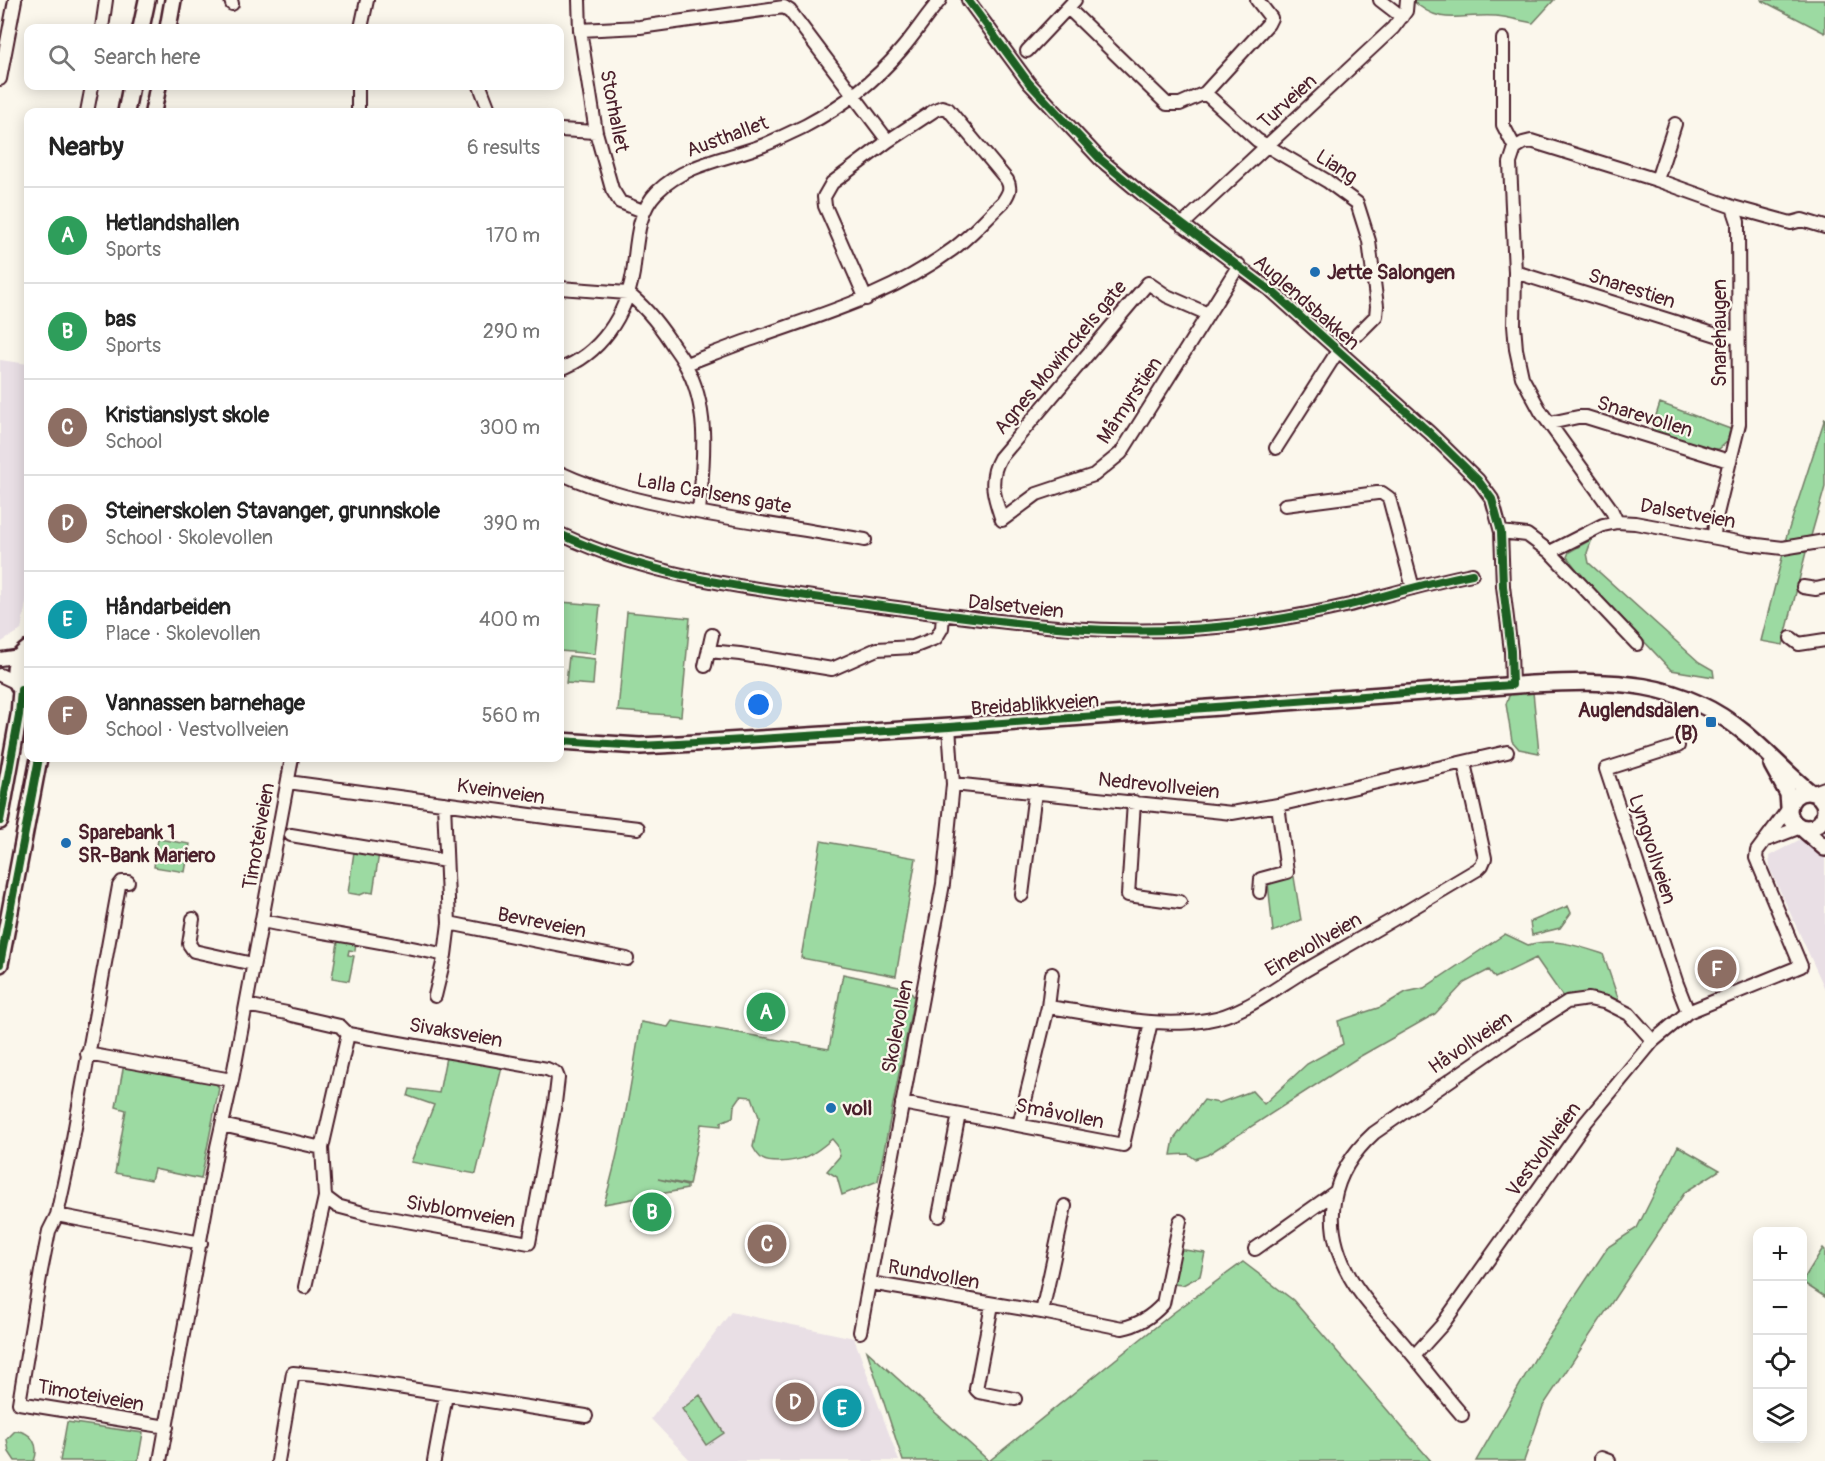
<!DOCTYPE html>
<meta charset="utf-8">
<style>
:root{--surface:#fff;--page:#f2f2f2;--text:#222;--muted:#767676;--line:#e0e0e0;--accent:#0b8043}
body{margin:0;font-family:Pangolin,sans-serif;background:var(--page);color:var(--text)}
.controls{position:absolute;right:18px;bottom:18px;display:grid;overflow:hidden;border-radius:12px;box-shadow:0 3px 15px #0003}
.controls button{width:54px;height:54px;display:grid;place-items:center;padding:0;border:0;border-bottom:2px solid var(--line);background:var(--surface);color:var(--text);font:30px sans-serif}
.you{position:absolute;left:759px;top:705px;width:21px;height:21px;margin:-15px;border:4px solid #fff;border-radius:50%;background:#1a73e8;box-shadow:0 0 0 9px #1a73e833}
.badge{display:grid;place-items:center;width:39px;height:39px;border-radius:50%;background:var(--accent);color:#fff;font-size:20px;font-weight:700}
.pin{position:absolute;translate:-50% -50%;border:3px solid #fff;box-shadow:0 2px 6px #0006}
.list{margin:0;padding:0;list-style:none}
h2{display:flex;justify-content:space-between;align-items:center;height:78px;margin:0;padding:0 24px;font-size:26px}
h2 small{font-size:20px;font-weight:400;color:var(--muted)}
.list li{display:grid;grid-template-columns:39px 1fr auto;gap:18px;align-items:center;box-sizing:border-box;height:96px;padding:0 24px;border-top:2px solid var(--line)}
.list b{display:block;font-size:22px;white-space:nowrap}
.list p{margin:0;font-size:20px;white-space:nowrap;color:var(--muted)}
.list em{font-size:20px;font-style:normal;color:var(--muted)}
.icon{flex:none;width:33px;height:33px;fill:none;stroke:currentColor;stroke-width:2;stroke-linecap:round;stroke-linejoin:round}
.map{position:relative;flex:none;width:1825px;height:1461px;overflow:hidden}
.search{position:absolute;background:var(--surface);box-shadow:0 3px 15px #0003;left:24px;top:24px;width:540px;height:66px;display:flex;align-items:center;gap:15px;box-sizing:border-box;padding:0 21px;border-radius:12px;color:var(--muted);font-size:22px}
.panel{position:absolute;background:var(--surface);box-shadow:0 3px 15px #0003;left:24px;top:108px;width:540px;height:654px;border-radius:12px}
.map>svg:first-child{display:block}
.built{fill:#e9dfe5}
.green{fill:#9cdaa2;stroke:#737c66;stroke-width:1.5}
.lines{fill:none;stroke-linecap:round;stroke-linejoin:round}
.minor-casing{stroke:#4a1f2b;stroke-width:16}
.major-casing{stroke:#4a1f2b;stroke-width:20}
.minor{stroke:#fbf7ec;stroke-width:12}
.major{stroke:#fbf7ec;stroke-width:15}
.cycleway-casing{stroke:#fbf7ec;stroke-width:11}
.cycleway{stroke:#1b5e20;stroke-width:8}
.poi-dot{fill:#1f6fb2;stroke:#fbf7ec;stroke-width:2}
.labels{text-anchor:middle;stroke-width:4.5;stroke-linejoin:round;paint-order:stroke}
.street-label{font-size:20px;fill:#4a1f2b;stroke:#fbf7ec}
.poi-label{font-size:20px;font-weight:bold;fill:#4a1f2b;stroke:#fbf7ec;text-anchor:start}
</style>
<div class="map">
<svg width="1825" height="1461" viewBox="0 0 1825 1461">
<rect width="100%" height="100%" fill="#fbf7ec"/>
<filter id="ink" filterUnits="userSpaceOnUse"><feTurbulence type="fractalNoise" baseFrequency=".0167" numOctaves="2"/><feDisplacementMap in="SourceGraphic" scale="12" xChannelSelector="R" yChannelSelector="G"/><feConvolveMatrix kernelMatrix="1 2 1 2 8 2 1 2 1" color-interpolation-filters="sRGB"/></filter>
<g filter="url(#ink)">
<!-- built -->
<path class="built" d="M0,360l28,4v228l-7,38 -21,13z
M1825,826v163l-55,-120 -1,-13z
M731,1312l123,26 45,123h-208l-40,-42z"/>
<!-- green -->
<path class="green" d="M1412,0h142l-21,23c-12,-2 -25,-6 -37,-7 -34,-3 -54,12 -84,-16z
M1761,0h64v33z
M1660,403l73,27 -5,11 -9,8h-10l-58,-18z
M1825,418v69l-14,49 -26,5z
M1592,539l-5,14 2,10 110,99 14,8 1,7 -43,-7 -94,-100 -10,-13 2,-5z
M1806,552l-23,93 -22,-4 22,-87z
M560,602l40,3 -5,49 -35,-3z
M627,612l63,6 -9,98 -63,-5z
M569,656l26,3 -2,26 -27,-2z
M1514,692h19l6,61 -20,-4 -7,-8 -6,-37 3,-8z
M158,839l32,5 -5,28 -31,-5z
M821,841l95,17 -20,118 -95,-18z
M364,850l15,3 -6,40 -6,-1 -7,3 -12,-2 6,-41z
M1294,877l7,43 -28,12 -5,-50z
M1568,906l3,7 -11,15 -28,7 -2,-13z
M1505,934l23,11c25,-8 51,1 75,9l16,47c-19,-8 -36,-8 -56,-4l-27,-39 -41,20 -6,-8 -25,13 -29,31 -76,43 -152,98 -12,4 -7,-5 -17,1 3,-16 30,-39 15,3 33,-12 12,13 43,-40 36,-20 -5,-23 43,-14 25,-15 18,-4z
M348,941l8,1 -1,9 -6,-1 -1,5 6,1 -5,25 -17,-3 6,-36z
M843,974l65,14 6,9 -36,184 -36,14 -5,-18 -10,-6 13,-15 -3,-11 -5,-6c-19,16 -27,22 -54,23 -14,0 -18,-2 -25,-15l6,-30 -7,-20 -11,-1 -7,10 -1,11 -12,5v4l-20,-2 -12,61 -31,-6 29,7v3l-83,15c18,-60 27,-121 37,-182l27,5 4,-6 157,28z
M446,1057l56,10 -26,107 -65,-12 23,-57 -26,-9 2,-7 29,4z
M124,1064l91,18 4,6 -18,91 -47,-10 -3,11 -36,-7 11,-63 -10,-3z
M1678,1146l42,24 -35,22 -142,214 -19,55h-48l65,-113 67,-101 29,-19z
M644,1204h25l-8,27 -29,-11z
M1823,1248l2,2v47l-23,-15z
M1177,1249l28,4 -5,23 -17,9 -12,-1z
M1243,1262l50,38 138,161h-528l-36,-110 122,110 184,-148z
M700,1395l24,38 -18,12 -24,-36z
M67,1422l76,11 -5,28h-78z
M15,1431c17,0 25,15 19,30h-19l-6,-9 -2,-13z"/>
<g class="lines">
<!-- minor casing -->
<g class="minor-casing">
<path id="minor" d="M231,0l1,4
M579,0l1,30 16,102 16,57 8,13 23,9
M968,0l61,83 71,76 43,36 131,98 156,140 48,47 14,19 9,33 2,54 8,65 1,34
M1257,0l14,18 -3,6 -63,69 52,47 70,41 30,22 12,38 8,65 -1,10 -18,18
M1380,0l22,17
M1068,8l99,96h13l25,-11
M102,28l4,-28
M361,28l6,-28
M580,30l60,-3 144,-20 6,4 98,130 -56,42 -8,14 1,9 41,93
M1503,39v86l12,23 -5,15 5,109 -1,53 2,24 6,28 19,35 70,97 6,13
M1027,51l48,-51
M0,79l15,-79
M480,86l10,26
M87,112l5,-26
M358,112v-26
M1675,124l-18,56 76,27 5,15 1,202 -24,98 -1,15
M560,130l36,2
M1515,148l8,-5 8,-2 126,39
M1733,207l58,16 11,-3 23,7
M1182,225l211,-197 13,-17 1,-11
M1515,272l208,65 15,-1
M560,288l67,5c18,13 31,30 43,48 5,8 11,15 15,23 26,45 18,99 14,148
M1208,314l-41,-18 -19,-13 -148,175c-12,21 -6,39 2,62l35,-26 57,-19 27,-22 118,-188
M686,364c24,-9 48,-19 72,-27 71,-25 134,-43 195,-88 18,-13 34,-32 50,-47 5,-8 9,-13 4,-22l-59,-71 -6,-2 -7,3 -47,31
M560,369c40,-14 66,-54 73,-96 4,-27 3,-60 24,-81 29,-29 71,-33 107,-47 14,-6 28,-13 41,-19 36,-19 70,-45 96,-76 14,-16 25,-34 39,-50
M1550,423l28,-6h8l143,44
M1276,448l58,-91 6,-5
M560,473c43,20 86,29 132,38 58,11 116,19 173,29
M1285,505l92,-12h5l7,5 24,90
M1501,532l26,3 23,17 53,-27 14,-3 18,1 114,21 34,4 42,-7
M560,534c101,48 212,57 322,72 111,15 222,32 335,21 45,-4 89,-12 133,-22 41,-11 81,-23 122,-31
M1550,552l87,92
M1803,587l13,2 9,-2
M1791,638l8,6 26,-4
M709,651l31,3 92,15 45,-20 36,-2 23,-9 6,-10 1,-13
M0,659l20,-3
M705,666l7,-31
M0,675l17,8
M1678,746l-72,23 71,215 11,28
M288,782l265,36 85,10
M953,784l279,29 46,-8 229,-53
M1811,793l14,-5
M1134,802l-6,93 52,7
M444,803l5,120 178,36
M291,835l155,26
M1764,841l37,-14
M128,882h-6l-3,4 -49,269 -13,60 -8,16 -8,40 -22,132 148,24
M1260,892l1,-13 26,-7 -9,-67
M1022,895l13,-103
M193,919l-4,25 5,7 59,13
M262,921c61,12 122,20 183,34l4,-32
M435,996l10,-41
M246,1005l41,8
M1048,1007l4,-33
M292,1015l48,11 8,8
M87,1054l145,26
M902,1103l221,42 28,-123
M222,1125l100,23 3,49 12,9 30,8 162,29 26,-140 3,-25 -2,-5 -9,-4 -199,-35 -26,114
M1019,1125l29,-118c52,7 106,22 159,13 35,-5 67,-31 97,-49 58,-33 116,-67 174,-102l4,-4 3,-7 -21,-95
M57,1215l144,28
M939,1216l20,-102
M1255,1249l79,-56
M870,1283l172,29 80,16c17,-3 30,-12 41,-24l17,-83
M305,1287l20,-90
M992,1305l-16,84 3,3 36,7
M1042,1312l23,-106
M860,1332l83,-448 10,-100 -4,-57
M1414,1356l28,-31 144,-203 67,-81 35,-29 113,-46 -45,-108 1,-7 32,-43
M1462,1415c-21,-24 -40,-50 -61,-74 -17,-20 -38,-41 -51,-64 -30,-53 -20,-104 24,-144l134,-93 59,-38 22,-3 18,4 22,11 24,27
M1601,1458l8,3
M160,1461l57,-314 15,-67 60,-322
M278,1461l15,-88 33,3 260,40
M434,1461l12,-66"/>
</g>
<!-- major casing -->
<g class="major-casing">
<path id="major" d="M141,28l6,-28
M168,28l5,-28
M126,112l5,-26
M153,112l5,-26
M28,649c-17,12 -18,34 0,46
M560,741l80,5 39,-2 270,-17 583,-43c81,-4 147,-5 213,49 23,19 42,41 65,59
M1772,765l16,29 1,13
M1789 810a18 18 0 1 1 36 0a18 18 0 1 1-36 0Z
M0,821l19,-106 2,-25
M1802,828l23,20
M0,964l39,-206"/>
</g>
<!-- minor -->
<use href="#minor" class="minor"/>
<!-- major -->
<use href="#major" class="major"/>
<!-- cycleway casing -->
<g class="cycleway-casing">
<path id="cycleway" d="M560,534c101,48 212,57 322,72 111,15 222,32 335,21 45,-4 89,-12 133,-22 41,-11 81,-23 122,-31
M560,741l80,5 39,-2 270,-17 563,-42 -1,-34 -8,-65 -2,-54 -9,-33 -14,-19 -48,-47 -156,-140 -131,-98 -43,-36 -71,-76 -61,-83
M0,821l19,-106 2,-25
M0,964l39,-206"/>
</g>
<!-- cycleway -->
<use href="#cycleway" class="cycleway"/>
</g>
</g>
<!-- markers -->
<g class="poi-dot">
<circle cx="1315" cy="272" r="6"/>
<rect x="1705" y="716" width="12" height="12" rx="3"/>
<circle cx="66" cy="843" r="6"/>
<circle cx="831" cy="1108" r="6"/>
</g>
<g class="labels">
<!-- street labels -->
<g class="street-label">
<text transform="translate(1287 101) rotate(-42)" y="7">Turveien</text>
<text transform="translate(615 111) rotate(79)" y="7">Storhallet</text>
<text transform="translate(727 136) rotate(-20)" y="7">Austhallet</text>
<text transform="translate(1337 166) rotate(33)" y="7">Liang</text>
<text transform="translate(1632 288) rotate(18)" y="7">Snarestien</text>
<text transform="translate(1307 302) rotate(41)" y="7">Auglendsbakken</text>
<text transform="translate(1719 333) rotate(-90)" y="7">Snarehaugen</text>
<text transform="translate(1060 357) rotate(-50)" y="7">Agnes Mowinckels gate</text>
<text transform="translate(1129 400) rotate(-56)" y="7">Måmyrstien</text>
<text transform="translate(1645 416) rotate(17)" y="7">Snarevollen</text>
<text transform="translate(714 493) rotate(10)" y="7">Lalla Carlsens gate</text>
<text transform="translate(1688 513) rotate(10)" y="7">Dalsetveien</text>
<text transform="translate(1016 606) rotate(6)" y="7">Dalsetveien</text>
<text transform="translate(1035 704) rotate(-4)" y="7">Breidablikkveien</text>
<text transform="translate(1159 785) rotate(6)" y="7">Nedrevollveien</text>
<text transform="translate(501 791) rotate(8)" y="7">Kveinveien</text>
<text transform="translate(258 836) rotate(-80)" y="7">Timoteiveien</text>
<text transform="translate(1653 849) rotate(72)" y="7">Lyngvollveien</text>
<text transform="translate(542 922) rotate(11)" y="7">Bevreveien</text>
<text transform="translate(1313 944) rotate(-30)" y="7">Einevollveien</text>
<text transform="translate(897 1026) rotate(-79)" y="7">Skolevollen</text>
<text transform="translate(456 1032) rotate(10)" y="7">Sivaksveien</text>
<text transform="translate(1470 1042) rotate(-34)" y="7">Håvollveien</text>
<text transform="translate(1060 1113) rotate(11)" y="7">Småvollen</text>
<text transform="translate(1543 1149) rotate(-54)" y="7">Vestvollveien</text>
<text transform="translate(461 1211) rotate(10)" y="7">Sivblomveien</text>
<text transform="translate(934 1274) rotate(10)" y="7">Rundvollen</text>
<text transform="translate(91 1395) rotate(10)" y="7">Timoteiveien</text>
</g>
<!-- poi labels -->
<g class="poi-label">
<text x="1327" y="279">Jette Salongen</text>
<text x="1699" y="717" text-anchor="end">Auglendsdalen<tspan x="1699" dy="23">(B)</tspan></text>
<text x="78" y="839">Sparebank 1<tspan x="78" dy="23">SR-Bank Mariero</tspan></text>
<text x="843" y="1115">voll</text>
</g>
</g>
</svg>
<div class="controls">
<button>+</button>
<button>−</button>
<button><svg class="icon" aria-label="locate" viewBox="0 0 24 24"><circle cx="12" cy="12" r="6"/><path d="M12 2v4M12 18v4M2 12h4M18 12h4"/></svg></button>
<button><svg class="icon" aria-label="layers" viewBox="0 0 24 24"><path d="M12 4l9 5-9 5-9-5zM3 14l9 5 9-5"/></svg></button>
</div>
<div class="you"></div>
<div class="pin badge" style="left:766px;top:1012px;background:#2e9e5b">A</div>
<div class="pin badge" style="left:652px;top:1212px;background:#2e9e5b">B</div>
<div class="pin badge" style="left:767px;top:1244px;background:#8d6e63">C</div>
<div class="pin badge" style="left:795px;top:1402px;background:#8d6e63">D</div>
<div class="pin badge" style="left:842px;top:1408px;background:#0f9aa8">E</div>
<div class="pin badge" style="left:1717px;top:969px;background:#8d6e63">F</div>
<div class="search"><svg class="icon" aria-label="search" viewBox="0 0 24 24"><circle cx="10" cy="10" r="6"/><path d="M15 15l6 6"/></svg>Search here</div>
<section class="panel">
<h2>Nearby<small>6 results</small></h2>
<ul class="list">
<li><span class="badge" style="background:#2e9e5b">A</span><div><b>Hetlandshallen</b><p>Sports</p></div><em>170 m</em></li>
<li><span class="badge" style="background:#2e9e5b">B</span><div><b>bas</b><p>Sports</p></div><em>290 m</em></li>
<li><span class="badge" style="background:#8d6e63">C</span><div><b>Kristianslyst skole</b><p>School</p></div><em>300 m</em></li>
<li><span class="badge" style="background:#8d6e63">D</span><div><b>Steinerskolen Stavanger, grunnskole</b><p>School · Skolevollen</p></div><em>390 m</em></li>
<li><span class="badge" style="background:#0f9aa8">E</span><div><b>Håndarbeiden</b><p>Place · Skolevollen</p></div><em>400 m</em></li>
<li><span class="badge" style="background:#8d6e63">F</span><div><b>Vannassen barnehage</b><p>School · Vestvollveien</p></div><em>560 m</em></li>
</ul>
</section>
</div>
